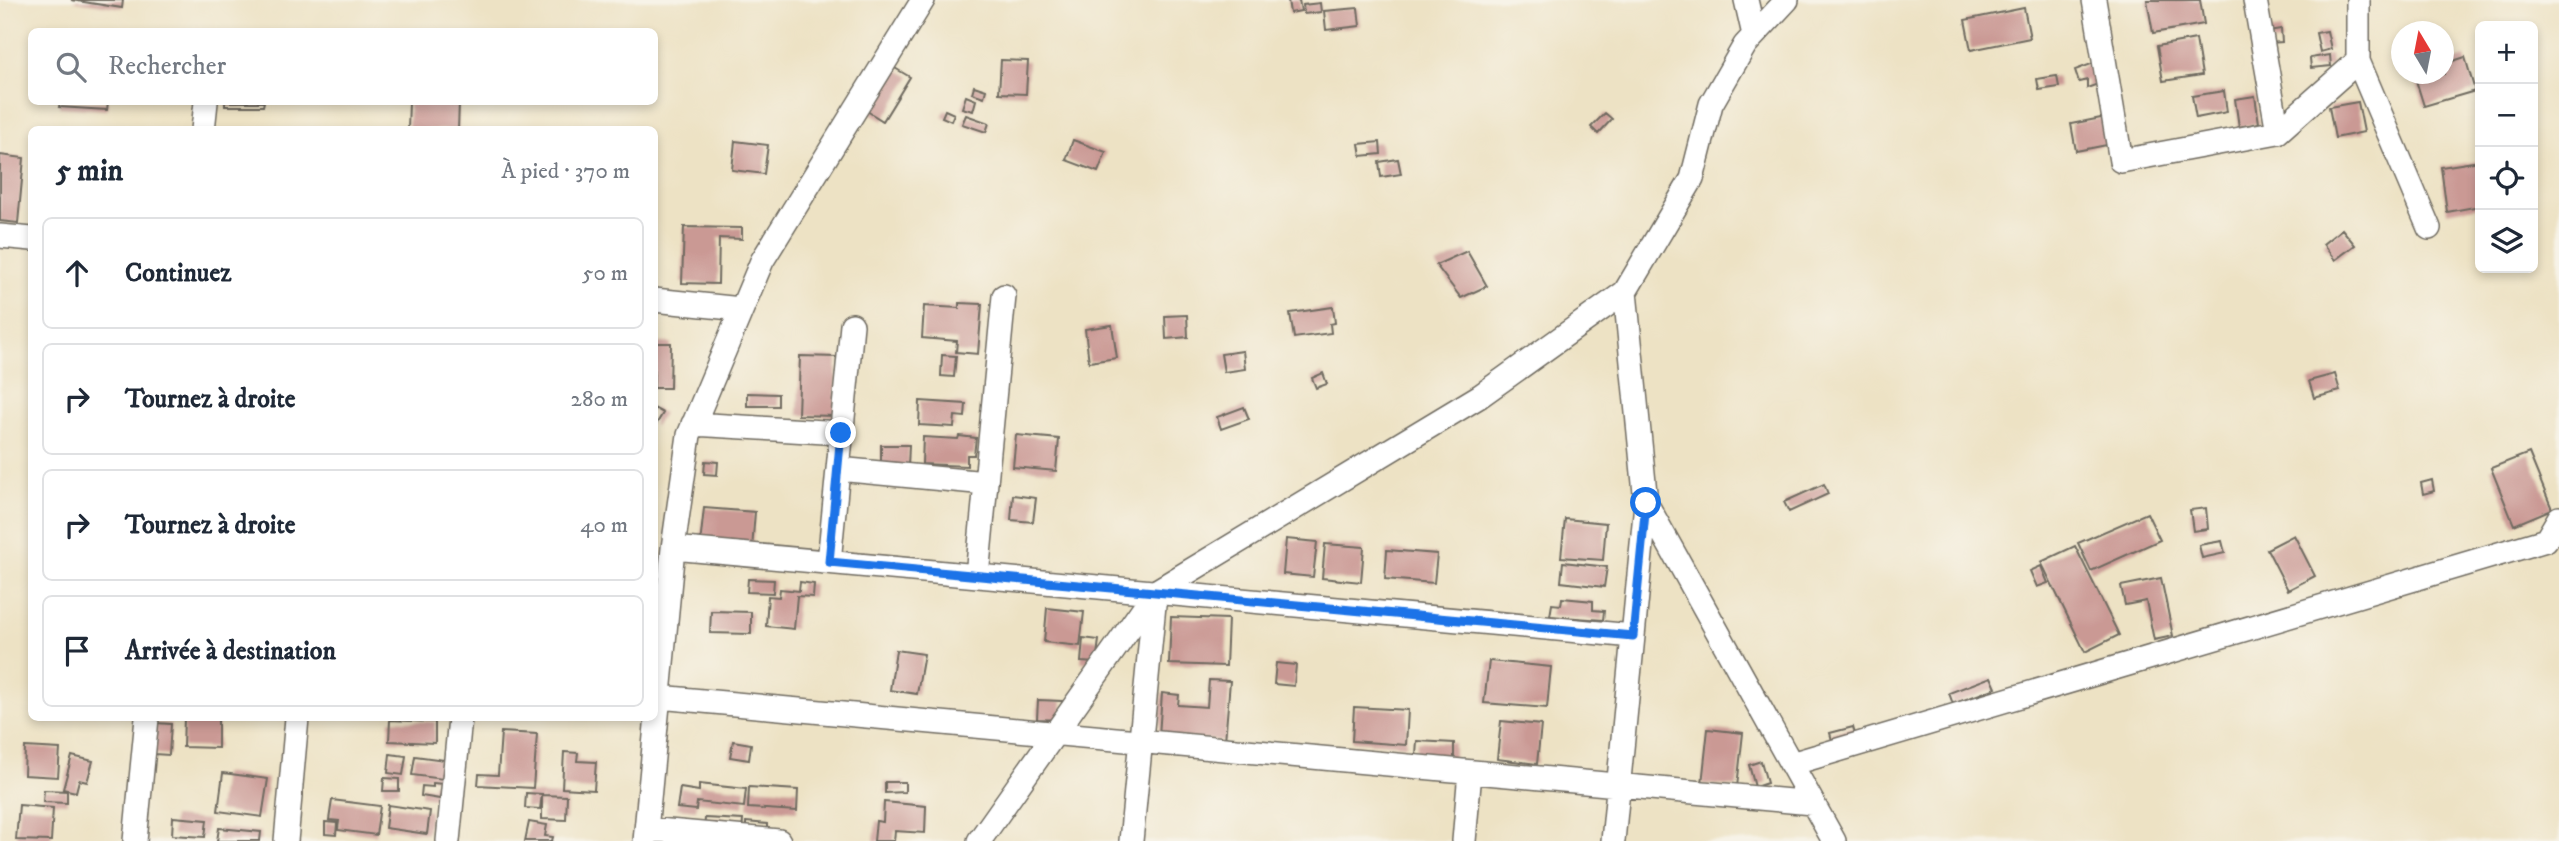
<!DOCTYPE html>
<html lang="fr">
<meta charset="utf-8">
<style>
:root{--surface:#fff;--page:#f2f2f3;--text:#1f2937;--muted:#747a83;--line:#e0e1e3}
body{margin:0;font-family:"IM FELL DW Pica",serif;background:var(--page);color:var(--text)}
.controls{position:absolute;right:21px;top:21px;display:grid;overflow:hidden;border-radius:10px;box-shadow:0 4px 10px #0003}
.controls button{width:63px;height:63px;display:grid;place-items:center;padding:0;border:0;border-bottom:2px solid var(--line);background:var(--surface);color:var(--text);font:35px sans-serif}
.compass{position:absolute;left:2391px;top:21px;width:63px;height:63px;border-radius:50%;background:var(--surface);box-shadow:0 4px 10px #0003;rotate:350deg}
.stop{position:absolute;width:21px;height:21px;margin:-16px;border:5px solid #1a73e8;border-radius:50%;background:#fff}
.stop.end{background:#1a73e8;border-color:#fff;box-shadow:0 2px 7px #0008}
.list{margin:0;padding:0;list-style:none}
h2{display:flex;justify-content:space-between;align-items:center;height:91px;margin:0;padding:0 28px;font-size:30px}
h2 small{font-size:23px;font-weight:400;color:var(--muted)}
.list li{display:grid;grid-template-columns:46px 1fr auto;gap:21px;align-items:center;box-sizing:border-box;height:112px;margin:0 14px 14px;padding:0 14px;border:2px solid var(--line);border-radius:10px}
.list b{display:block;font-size:26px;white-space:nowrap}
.list em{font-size:23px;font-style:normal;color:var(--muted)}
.icon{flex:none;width:38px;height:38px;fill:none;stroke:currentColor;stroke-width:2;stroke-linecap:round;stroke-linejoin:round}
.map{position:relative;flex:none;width:2559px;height:841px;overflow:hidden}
.search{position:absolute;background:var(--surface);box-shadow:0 4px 10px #0003;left:28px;top:28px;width:630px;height:77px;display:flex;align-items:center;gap:18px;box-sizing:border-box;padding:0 24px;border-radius:10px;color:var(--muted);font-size:26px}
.panel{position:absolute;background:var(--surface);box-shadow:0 4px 10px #0003;left:28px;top:126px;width:630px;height:595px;border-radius:10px}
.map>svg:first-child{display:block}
.building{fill:#ca9994}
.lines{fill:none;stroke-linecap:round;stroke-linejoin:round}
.minor-casing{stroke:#6f6b61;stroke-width:26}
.minor{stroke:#fff;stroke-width:23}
.route{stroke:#1a73e8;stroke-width:9}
</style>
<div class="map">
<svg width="2559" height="841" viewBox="0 0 2559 841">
<rect width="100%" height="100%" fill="#f7f3e8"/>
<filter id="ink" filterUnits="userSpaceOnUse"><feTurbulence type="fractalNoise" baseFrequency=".0143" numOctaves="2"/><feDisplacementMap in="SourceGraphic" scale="14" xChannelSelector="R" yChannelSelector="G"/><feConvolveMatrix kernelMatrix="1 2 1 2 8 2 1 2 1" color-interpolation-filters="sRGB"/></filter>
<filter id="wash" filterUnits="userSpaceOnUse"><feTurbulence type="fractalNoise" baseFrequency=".00686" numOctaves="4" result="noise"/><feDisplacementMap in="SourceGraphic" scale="28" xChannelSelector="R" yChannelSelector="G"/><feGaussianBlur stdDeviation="1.57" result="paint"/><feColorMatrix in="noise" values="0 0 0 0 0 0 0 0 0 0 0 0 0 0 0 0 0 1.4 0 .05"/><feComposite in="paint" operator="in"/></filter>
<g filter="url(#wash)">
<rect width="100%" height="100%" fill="#ede2c4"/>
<g id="blocks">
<!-- building -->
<path class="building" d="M71,0h52l-1,8z
M1288,0h11l2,11 -11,2z
M2147,0h53l4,24 -51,9z
M1320,3l1,9 -17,2 -1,-9z
M1358,8l2,18 -34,4 -2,-19z
M2024,8l6,30 -59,12 -6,-30z
M2281,29l1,13 -13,1 -1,-12z
M2327,31l4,18 -11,3 -4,-19z
M2196,39l6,36 -39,6 -6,-35z
M2330,55l1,11 -20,2 -1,-10z
M2465,57l10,34 -51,15 -10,-32h30v-10z
M1001,60l27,1 -2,33 -27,-1z
M2094,63l7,20 -14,5v-8l-8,2 -4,-12z
M893,67l17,10 -27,44 -16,-10z
M2057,76l2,11 -20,3 -2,-11z
M974,86l12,4 -2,7 -12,-4z
M2224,91l3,21 -31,6 -4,-22z
M966,96l10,4 -3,11 -11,-3z
M2255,96l4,27 -20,4 -4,-28z
M60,102h48l-1,8 -48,-3z
M225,102h39l-1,4h-38z
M409,102h50l-1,28h-50z
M2358,102l6,30 -29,6 -6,-31z
M945,110l9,4 -3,7 -9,-4z
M1605,113l7,6 -14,15 -7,-7z
M966,115l23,8 -3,9 -24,-8z
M2106,117l6,27 -36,7 -5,-27z
M1073,140l33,12 -8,20 -32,-12z
M735,141l33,4 -4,29 -32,-4z
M1380,142l1,12 -20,2 -2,-12z
M0,155l24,3 -6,65 -18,-2z
M1398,159l3,15 -20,3 -2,-15z
M2480,161v45l-33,6 -6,-45z
M684,227l58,1v11l-23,-1 -1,46 -36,-1z
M2342,229l13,16 -20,15 -12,-16z
M1467,251l20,35 -26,12 -25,-33z
M959,303l23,1 -4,50 -22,-2 1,-11 -35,-3 2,-32 35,2z
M1333,307l2,16 -5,1 1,9 -37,5 -4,-25z
M1187,315l1,22 -22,2 -1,-23z
M1112,325l5,33 -28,4 -4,-33z
M654,343h17l-1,45h-16z
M1243,351l2,18 -21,3 -3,-18z
M942,355l14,1 -2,21 -13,-1z
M800,356l37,1 -2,59 -37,-1z
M1323,373l4,11 -11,4 -4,-10z
M2335,374l5,17 -26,7 -5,-17z
M747,393l31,1v12h-31z
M920,401l46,3 -1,13 -10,-1 -1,11 -35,-2z
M1244,407l5,12 -28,10 -4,-12z
M654,408l9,5 -9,15z
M1016,435l43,4 -3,32 -43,-4z
M959,436l17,2 -2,17h-7v11l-45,-2 1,-27 35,2z
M881,445h28l-1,22h-27z
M2529,453l23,56 -38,16 -23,-57z
M705,461l13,1 -1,13 -13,-1z
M2432,480l2,11 -11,3 -2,-11z
M1824,484l4,10 -39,18 -5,-10z
M1013,495l23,3 -3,24 -22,-2z
M704,508l51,4 -3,37 -52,-4z
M2206,508l2,21 -15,2 -3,-21z
M2147,513l13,27 -69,31 -13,-28z
M1565,519l41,4 -3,37 -42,-3z
M2294,535l21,41 -27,14 -21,-41z
M1286,539l31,3 -4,35 -30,-3z
M2222,541l3,12 -23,5 -3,-13z
M1325,544l39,3 -3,35 -39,-4z
M2075,546l44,89 -34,17 -44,-90z
M1387,550l50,4 -3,29 -49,-4z
M1563,562l44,5 -3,20 -43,-5z
M2041,566l7,17 -11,4 -7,-16z
M2161,578l12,58 -19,4 -8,-39 -21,4 -4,-19z
M748,579l26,1 -1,13 -26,-1z
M800,582l14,2 -1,13 -16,-1 -3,33 -28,-3 2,-30 11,1 1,-8 19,2z
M1562,598l31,3v9l11,1 -1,9 -53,-4 2,-12 9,1z
M1047,608l37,4 -4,34 -36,-4z
M711,611l40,1v22l-41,-1z
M1171,617l57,2 -2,47 -57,-2z
M1083,638l16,2 -3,23 -15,-1z
M896,650l28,4 -7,40 -27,-4z
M1489,661l62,6 -4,41 -63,-5z
M1276,663l20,2 -2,21 -20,-2z
M1991,677l5,11 -43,16 -4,-11z
M1209,680l21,1 -5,60 -66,-5 3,-43 17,2 -1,10 29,2z
M1038,700l24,1 -1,19 -24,-1z
M1354,707l54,3 -2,35 -54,-4z
M184,718h34v30l-35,-1z
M390,720l45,2v21l-46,-2z
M1501,721l40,4 -4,39 -40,-5z
M156,723l15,1 -2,31 -15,-1z
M1853,727l3,11 -23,6 -3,-11z
M1708,729l35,4 -6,54 -35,-3z
M501,732l36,2 -4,54 -55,-3 1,-11 19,1z
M733,741l18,3 -2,16 -19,-3z
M1417,741l37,2v16l-38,-3z
M25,747l35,2 -2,28 -34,-2z
M564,752l14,1 -1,8 19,1 -2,28 -32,-2z
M390,754l16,2 -3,19 -15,-2z
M72,756l21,5 -6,21 -8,-2 -3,12 -13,-3z
M415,756l30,4 -2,19 -31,-4z
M1761,761l6,22 -12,4 -6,-22z
M223,773l45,6 -6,38 -44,-6z
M384,778l15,1v12h-16z
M885,782h20v10l-20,1z
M433,783l10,1 -3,15 -19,-3 1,-10 11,1z
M699,784l47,5 -2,18 -47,-5 -1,8 -19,-2 3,-20 19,3z
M749,787l49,3 -1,21 -49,-3z
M44,790l23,1v12l-24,-1z
M526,793l16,1 -2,15 -15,-1z
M542,795l25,1 -1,24 -24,-1z
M332,800l48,6 -4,29 -38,-5 1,-9 -10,-1z
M884,802l42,4 -1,27 -30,-2 -1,10h-20l2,-20 7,1z
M19,805l34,3 -2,33 -35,-1z
M388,805l42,6 -3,23 -42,-6z
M173,817l34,3 -2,17 -33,-2z
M705,818l38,2 -1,13 -38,-3z
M325,822l12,1 -1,12 -11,-1z
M529,822l18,3 -2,11 8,1 -1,4h-27z
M746,822l21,2v12l-21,-2z
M219,828l42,4 -1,9h-43z"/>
</g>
</g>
<g filter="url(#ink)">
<use href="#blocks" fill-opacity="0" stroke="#6f6b61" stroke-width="2"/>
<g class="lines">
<!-- minor casing -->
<g class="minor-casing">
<path id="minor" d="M1746,0l8,35
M2094,0l27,161 157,-29 80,-71
M2255,0l23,132
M2358,0v61l71,167
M203,130l3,-28
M0,236l32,3
M654,300l87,9
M693,424l148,9
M838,469l148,14
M1646,503l188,338
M673,548l960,88
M829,562l23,-237
M977,576l27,-280
M659,697l1153,106
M1791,764l755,-224 13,-22
M646,829l133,12
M135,841l12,-123
M286,841l11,-123
M448,841l12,-123
M645,841l28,-293 16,-113 73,-174 161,-261
M979,841l176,-249 325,-196 145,-104 67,-113 19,-75 34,-59 42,-45
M1131,841l24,-246
M1464,841l6,-69
M1613,841l33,-338 -21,-211"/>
</g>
<!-- minor -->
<use href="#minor" class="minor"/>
</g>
</g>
<g class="lines" filter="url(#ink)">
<!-- route -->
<path class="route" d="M841,433l-12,129 804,74 13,-133"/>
</g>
</svg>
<div class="controls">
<button>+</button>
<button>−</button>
<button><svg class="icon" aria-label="locate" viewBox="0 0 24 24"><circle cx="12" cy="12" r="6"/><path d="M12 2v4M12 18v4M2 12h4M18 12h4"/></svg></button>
<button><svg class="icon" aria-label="layers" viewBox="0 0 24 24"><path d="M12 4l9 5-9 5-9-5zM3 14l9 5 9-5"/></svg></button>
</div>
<svg class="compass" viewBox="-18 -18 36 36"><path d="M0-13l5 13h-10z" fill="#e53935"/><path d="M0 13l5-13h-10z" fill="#747a83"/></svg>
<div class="stop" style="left:1646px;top:503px"></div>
<div class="stop end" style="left:841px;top:433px"></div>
<div class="search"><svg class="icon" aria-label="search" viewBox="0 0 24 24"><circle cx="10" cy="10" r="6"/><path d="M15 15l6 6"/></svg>Rechercher</div>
<section class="panel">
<h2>5 min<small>À pied · 370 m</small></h2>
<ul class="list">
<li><svg class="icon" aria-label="ahead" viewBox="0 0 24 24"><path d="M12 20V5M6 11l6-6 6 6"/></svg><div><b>Continuez</b></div><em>50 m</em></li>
<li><svg class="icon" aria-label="right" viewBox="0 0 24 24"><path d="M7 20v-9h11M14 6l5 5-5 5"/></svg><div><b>Tournez à droite</b></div><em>280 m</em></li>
<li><svg class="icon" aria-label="right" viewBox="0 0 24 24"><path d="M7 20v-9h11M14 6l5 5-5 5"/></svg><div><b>Tournez à droite</b></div><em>40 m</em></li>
<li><svg class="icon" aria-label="arrive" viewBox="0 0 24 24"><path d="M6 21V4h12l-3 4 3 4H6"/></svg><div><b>Arrivée à destination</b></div></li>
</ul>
</section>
</div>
